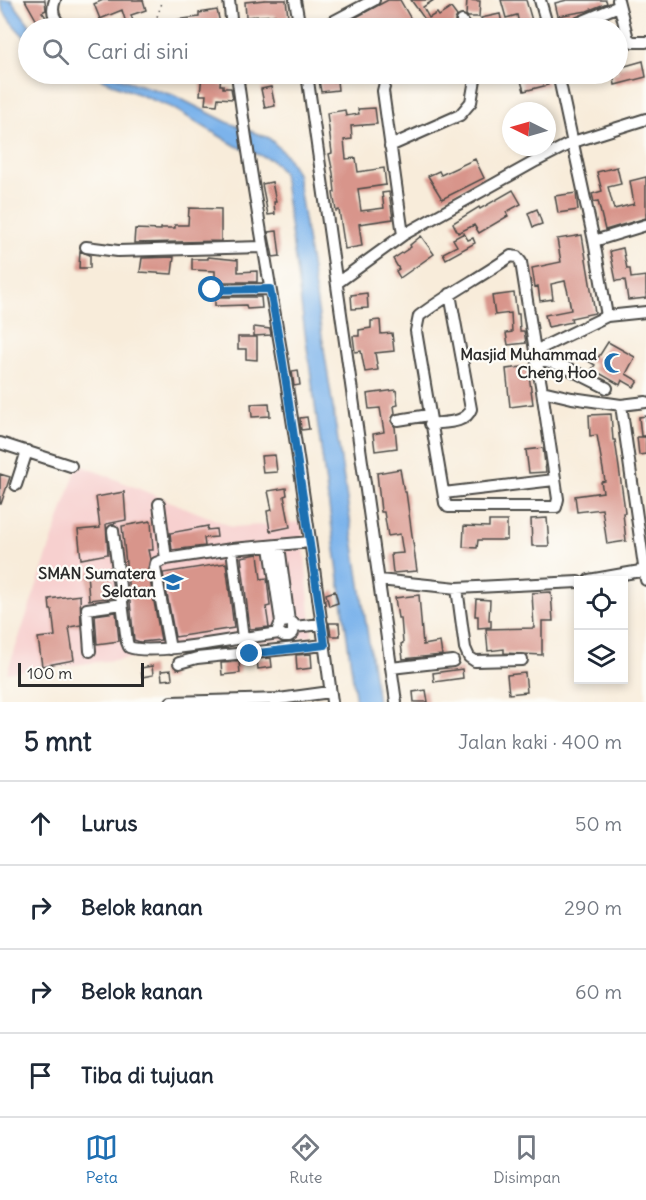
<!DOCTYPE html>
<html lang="id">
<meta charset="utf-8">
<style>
:root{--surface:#fff;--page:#f6f6f7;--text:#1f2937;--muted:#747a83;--line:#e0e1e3;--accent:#1f6fb2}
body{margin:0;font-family:Delius,sans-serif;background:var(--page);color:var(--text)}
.controls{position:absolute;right:18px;bottom:18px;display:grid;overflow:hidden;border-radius:0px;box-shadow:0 3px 9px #0003}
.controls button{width:54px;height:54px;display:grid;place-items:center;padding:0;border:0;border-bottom:2px solid var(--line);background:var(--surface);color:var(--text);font:30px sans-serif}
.compass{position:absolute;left:502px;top:102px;width:54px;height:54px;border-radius:50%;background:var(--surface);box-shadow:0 3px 9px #0003;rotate:275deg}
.scale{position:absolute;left:18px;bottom:15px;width:126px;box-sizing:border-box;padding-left:6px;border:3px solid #2b2b2b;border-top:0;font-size:16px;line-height:21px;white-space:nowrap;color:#2b2b2b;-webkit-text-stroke:4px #fdfcf7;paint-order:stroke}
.stop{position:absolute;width:18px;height:18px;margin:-14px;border:4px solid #1f6fb2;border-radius:50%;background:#fff}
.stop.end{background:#1f6fb2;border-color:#fff;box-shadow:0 2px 6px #0008}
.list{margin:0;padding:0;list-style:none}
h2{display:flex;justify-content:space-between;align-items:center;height:78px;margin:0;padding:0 24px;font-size:26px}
h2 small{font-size:20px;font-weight:400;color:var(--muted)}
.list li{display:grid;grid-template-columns:39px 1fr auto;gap:18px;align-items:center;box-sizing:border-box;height:84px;padding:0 24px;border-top:2px solid var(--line)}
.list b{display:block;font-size:22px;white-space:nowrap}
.list em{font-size:20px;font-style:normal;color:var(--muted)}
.icon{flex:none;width:33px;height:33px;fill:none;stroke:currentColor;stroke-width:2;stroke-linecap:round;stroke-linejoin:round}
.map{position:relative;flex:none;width:646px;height:702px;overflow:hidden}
.search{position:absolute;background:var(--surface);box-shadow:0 3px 9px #0003;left:18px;right:18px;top:18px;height:66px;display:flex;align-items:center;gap:15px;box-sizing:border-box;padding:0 21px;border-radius:33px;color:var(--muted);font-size:22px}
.sheet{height:414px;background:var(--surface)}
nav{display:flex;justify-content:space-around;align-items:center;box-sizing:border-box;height:84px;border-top:2px solid var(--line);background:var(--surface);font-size:16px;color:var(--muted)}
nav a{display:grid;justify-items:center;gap:3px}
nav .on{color:var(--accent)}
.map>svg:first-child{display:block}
.built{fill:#f7d0cf}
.water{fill:#7cb3eb;stroke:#546f8b;stroke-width:1.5}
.building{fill:#d8958b}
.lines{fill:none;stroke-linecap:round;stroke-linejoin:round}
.minor-casing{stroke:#4a4845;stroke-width:14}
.path{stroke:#4a4845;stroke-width:1.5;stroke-dasharray:1.5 4.5;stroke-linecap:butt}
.minor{stroke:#fff;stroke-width:10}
.route{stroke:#1f6fb2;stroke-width:8}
.labels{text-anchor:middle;stroke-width:4.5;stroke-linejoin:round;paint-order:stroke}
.poi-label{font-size:16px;font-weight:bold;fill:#2b2b2b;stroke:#fdfcf7;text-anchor:end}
</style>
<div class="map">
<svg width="646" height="702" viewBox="0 0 646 702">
<rect width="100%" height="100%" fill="#fdfcf7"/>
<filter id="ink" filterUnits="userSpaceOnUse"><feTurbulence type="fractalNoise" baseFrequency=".0167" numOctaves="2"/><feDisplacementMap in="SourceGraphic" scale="12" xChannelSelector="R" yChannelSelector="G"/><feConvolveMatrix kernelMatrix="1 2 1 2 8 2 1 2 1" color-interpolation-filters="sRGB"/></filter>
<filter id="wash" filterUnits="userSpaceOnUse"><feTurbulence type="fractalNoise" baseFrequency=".008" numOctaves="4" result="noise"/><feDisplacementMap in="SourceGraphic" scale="24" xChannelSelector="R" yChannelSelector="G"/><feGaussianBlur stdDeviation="1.35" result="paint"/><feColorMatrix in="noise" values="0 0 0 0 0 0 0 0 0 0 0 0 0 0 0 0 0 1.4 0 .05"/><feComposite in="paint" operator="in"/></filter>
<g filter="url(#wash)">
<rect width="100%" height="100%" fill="#f8ecda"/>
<!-- built -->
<path class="built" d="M78,464l155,63 69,-5 10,114 -305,37z"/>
<!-- water -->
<path class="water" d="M0,0h11l21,28h-4v12c-10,-9 -26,-26 -28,-40z
M92,74h17l25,9 39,12 56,28 40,15 17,17 11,18 81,529h-22l-73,-529 -11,-13 -36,-14 -63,-38 -63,-25z"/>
<g id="blocks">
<!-- building -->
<path class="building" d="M25,0h20l1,10 -4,2 12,16h-13l-4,-4 1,-1z
M103,0h40l3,10 -15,5 3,9 -7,2 -5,-16 -22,9 -6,-15z
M265,0h21l3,24 -12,2 -2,-11 -29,2 -1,-15z
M388,0h12l16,28h-80z
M411,0h23l-11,7 6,11 8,-5 2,3 12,-8 6,8 -2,4v4l-6,4h-18z
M467,0l13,1 -1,16h-11l-2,-2z
M501,0h25l7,24 -13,4 -3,-13 -11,3z
M567,0h39l1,3 -20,8 -29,5 -3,-13z
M217,10l3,13 -35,5h-26v-6l40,-5v-4z
M500,14l3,14h-19l-3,-10z
M643,61l3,16 -31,8 -2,-11h5v-6z
M202,74h19l-1,11h3v3h8l2,11 -15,-1 -1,7 -12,-1 1,-9h-6z
M329,74l1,8 7,-1 1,9 -17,2 -3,-17z
M519,74h26l3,11 -24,6z
M271,87l4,19 -10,2 -4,-19z
M375,108l2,16 -26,2 1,13 -8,1 2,19 10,-1 2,14 26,-4 2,17 -28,4 3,22 23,-3 -2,-15 7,-1 4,27 -34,5 3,22 -17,3 -6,-39 -3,1 -3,-18 2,-1 -2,-19 -4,-19 3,-1 -5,-40 18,-3 1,6 13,-2 -1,-5z
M475,159l9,19 -42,21 -14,-23 11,-5 2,4z
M617,167l4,17 -13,3 6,22 20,-5 -4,-23 16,-4v41l-41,12 -7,-29 -4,1 -2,-8 10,-3 -5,-19z
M272,182l4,20h-2l1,12 -7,1 -6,-31z
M513,190l8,14 -15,8 2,4 -29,17 -5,-8 -16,8 -5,-10 26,-16 1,2z
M576,193l2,17 -20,3 -3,-17z
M189,208l32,1v32l-87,2 1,-14 26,1v-2h14v-3h13z
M537,209l5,15 -9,3 -5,-14z
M277,231l3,25 -7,1 -5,-25z
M464,233l4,7 5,-2 2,5 -29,16 -3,-6 14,-7 -4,-7z
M582,235l13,78 -24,5 1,4 -24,5 -3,-12 26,-5 -3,-17 -3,-12 -14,3 2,15 -13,2 -2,-15 -3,1 -3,-19 29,-6 -4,-23z
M421,236l13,18 -34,24 -4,-7 3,-2 -6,-10 18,-12 -1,-2z
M623,248l4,21h3l1,9 15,-2v22l-18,2 -3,-20 -9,1 -6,-30z
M80,251l10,4v13h-11z
M174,257l-2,17 -32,-2 2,-14z
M208,257l30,3v12l19,-1v11h-42v-11l-23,-1v-11h16z
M367,293l1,15 -16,1 -1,-14z
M514,293l3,21h2l1,17h4l2,12 -18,2 -2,-12 6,-1 -1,-19 -16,2 -3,-19z
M215,297h46l1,11 -15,1 -1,-4 -31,1z
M380,320l1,14 11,-1 2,18 -19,2 3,17 -13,2 -4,-21 -6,1 -2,-16h6v-6l12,-2v-7z
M254,327l16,2 1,6 -17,1z
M238,337h19v23l-11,-1v-10h-8z
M608,342l27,15 -9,17 12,7 -4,6 -12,-7 -2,5 -28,-16 3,-4 -12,-7 4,-6 11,6z
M530,366l1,8 -2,1 4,29 -23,3 -4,-38z
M298,370l2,15 -6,1 -2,-15z
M396,390l2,15 -4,1 1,7 -4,8 4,6 2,21 -22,3 -2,-17 11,-2 -4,-24 -11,1 -2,-15z
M269,403l1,13 -18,1 -1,-13z
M611,414l2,26h2l9,63 1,10h-2l3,28 -19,3 -5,-35 -25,3 -2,-16 28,-4 -2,-10 4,-1 -8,-46 -7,1 -1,-21z
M646,416v20h-5l-2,-19z
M307,417l2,12 -8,1 -1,-12z
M637,437h9v17l-7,1z
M543,448l3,24 -17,1 -3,-23z
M275,455l2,17 -14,1 -2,-17z
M400,469l4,23h2l11,79 -24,2 -2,-19 12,-1 -3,-19 -12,2 -4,-24h-3l-4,-39z
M0,474l10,3 -9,27h-1z
M286,488l1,7 -3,1 6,31 -20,4 -3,-20 5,-1 -4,-19z
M124,492l2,28 -20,4 2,30 -27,5 -3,-29 22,-2 -4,-31z
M547,518l2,28h-17l-1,-27z
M151,521l2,29h-5l2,9 -2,10 13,71 -21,2 -6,-2 -12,-114z
M489,521h18v19h-29l-1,8 -14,-1 1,-21 25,1z
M208,526l-1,4 9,-1 1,8 -13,1 1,8 -33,4 -2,-17z
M258,554l3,25 6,-1 1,10 2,18 -4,1 3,20 -19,2 -9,-72z
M226,563l8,65 -59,9 -12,-64z
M110,568l4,29 -25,3 -2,-28 16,-1v-2z
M335,591l3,12 -9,3 -3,-12z
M551,592l2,29h-11v34l-38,-2v-4l-16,2 -2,-22 48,-1 -2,-35z
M80,595l1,30 -12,2 5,33 -32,6 -4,-28 17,-2 -3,-26h-2l-1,-11z
M419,595l4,50 17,-3 2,13 -39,4 -2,-15 2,-1 -2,-25h-3l-3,-20z
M476,599l14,1 -1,20h2v7l-13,1v-12h-3z
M116,612l3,29 -22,3 -2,-29z
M329,623h10l1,13h-9z
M311,654l1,14 -15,2 -1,-15z
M271,658l1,9 -14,2 -1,-10z
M239,662l1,11 -18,2 -1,-12z
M152,666l1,9 -11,2 -1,-9z
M462,669l1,9 -29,4 -1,-9z
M171,670l1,9 -10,1 -1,-9z
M525,673l2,19 -18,2 -2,-19z
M426,690l2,12h-14l-1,-10z"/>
</g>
</g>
<g filter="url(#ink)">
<use href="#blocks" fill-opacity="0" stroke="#4a4845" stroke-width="1.5"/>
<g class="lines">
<!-- minor casing -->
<g class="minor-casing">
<path id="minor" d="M55,0c-5,13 0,23 12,28
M229,0l3,28
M295,0l5,28
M540,0l8,28
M618,0l10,39 5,3h13
M462,21l4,7
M321,28l53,-28
M566,28l53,-22
M237,74c12,94 29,188 45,282 19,115 35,231 50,346
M307,74l89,628
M392,74l-6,5 -3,12 20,144
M558,74l36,167 13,75 -72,35 7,40 30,7 49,7 25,175
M390,146l70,-31 11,-13 5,-28
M594,241l52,-16
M86,247l32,4 144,-4
M337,283l66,-48 133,-74 37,-19 73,-23
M212,290l58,-1
M607,316l39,-4
M535,351l-14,-89 -4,-5 -6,-1c-30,21 -63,38 -92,60l-3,15 29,172 3,4h108l2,-8 -16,-108
M536,358l27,8 44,22
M621,405l25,-3
M398,420l31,-5
M430,424c14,-2 36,0 41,-15l-21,-115
M0,443l71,23
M16,485l11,-34
M444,493l110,-13
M159,504l7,55
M113,531l14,111 2,5c20,8 90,-5 114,-9
M279,546l10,75
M270,547l11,75
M379,580l78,8 121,-6
M589,580l57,-10
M457,588l8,60 4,9 6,4 47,-1
M294,627l28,-3
M279,633l-1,-4 3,-7 8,-1 4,2v10l-4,3h-5l-5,-3 -36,5 -11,-89 78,-7
M170,649l-15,-81 1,-5 10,-4 66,-10
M90,651l-3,-42 35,-5
M179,663l18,-5 128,-13
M391,668l62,-7
M171,702l108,-3 51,-7"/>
</g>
<!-- path -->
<path class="path" d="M153,28l10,-28"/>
<!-- minor -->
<use href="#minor" class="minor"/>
</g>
</g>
<g class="lines" filter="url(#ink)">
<!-- route -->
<path class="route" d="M212,290l58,-1 12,67 43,289 -75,9"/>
</g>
<!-- icons -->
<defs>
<g id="mosque-bare" transform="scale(1.62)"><path d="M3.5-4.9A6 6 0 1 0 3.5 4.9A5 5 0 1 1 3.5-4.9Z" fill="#1f6fb2" stroke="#fdfcf7" stroke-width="2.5" paint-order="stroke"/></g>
<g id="school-bare" transform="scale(1.62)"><path d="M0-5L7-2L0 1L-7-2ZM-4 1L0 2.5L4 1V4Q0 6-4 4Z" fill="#1f6fb2" stroke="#fdfcf7" stroke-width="2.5" paint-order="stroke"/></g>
</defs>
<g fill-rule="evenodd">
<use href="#mosque-bare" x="614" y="363"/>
<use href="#school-bare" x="173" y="582"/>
</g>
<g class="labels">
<!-- poi labels -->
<g class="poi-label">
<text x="597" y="360">Masjid Muhammad<tspan x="597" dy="18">Cheng Hoo</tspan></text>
<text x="156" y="579">SMAN Sumatera<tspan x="156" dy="18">Selatan</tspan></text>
</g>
</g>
</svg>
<div class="controls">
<button><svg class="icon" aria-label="locate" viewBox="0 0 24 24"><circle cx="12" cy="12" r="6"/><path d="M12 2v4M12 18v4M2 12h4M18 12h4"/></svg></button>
<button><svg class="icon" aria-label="layers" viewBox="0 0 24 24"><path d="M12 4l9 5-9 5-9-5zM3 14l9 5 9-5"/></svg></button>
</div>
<svg class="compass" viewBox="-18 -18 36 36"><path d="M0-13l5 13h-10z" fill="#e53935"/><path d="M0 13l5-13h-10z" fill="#747a83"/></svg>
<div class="scale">100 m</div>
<div class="stop" style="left:212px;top:290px"></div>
<div class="stop end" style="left:250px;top:654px"></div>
<div class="search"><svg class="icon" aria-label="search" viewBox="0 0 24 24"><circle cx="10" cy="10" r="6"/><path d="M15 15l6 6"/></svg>Cari di sini</div>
</div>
<section class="sheet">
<h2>5 mnt<small>Jalan kaki · 400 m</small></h2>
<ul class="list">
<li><svg class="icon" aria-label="ahead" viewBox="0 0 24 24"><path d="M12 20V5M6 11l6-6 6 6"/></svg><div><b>Lurus</b></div><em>50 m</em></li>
<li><svg class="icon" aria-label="right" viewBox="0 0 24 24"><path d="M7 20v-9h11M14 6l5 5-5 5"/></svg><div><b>Belok kanan</b></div><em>290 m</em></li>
<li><svg class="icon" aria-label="right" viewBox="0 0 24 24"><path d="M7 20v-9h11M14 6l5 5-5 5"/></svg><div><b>Belok kanan</b></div><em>60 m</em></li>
<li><svg class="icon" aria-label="arrive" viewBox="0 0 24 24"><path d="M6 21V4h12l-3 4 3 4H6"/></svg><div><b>Tiba di tujuan</b></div></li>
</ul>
</section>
<nav>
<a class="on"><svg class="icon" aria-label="map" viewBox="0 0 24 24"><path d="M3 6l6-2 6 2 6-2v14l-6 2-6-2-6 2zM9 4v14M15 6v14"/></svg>Peta</a>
<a><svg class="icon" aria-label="directions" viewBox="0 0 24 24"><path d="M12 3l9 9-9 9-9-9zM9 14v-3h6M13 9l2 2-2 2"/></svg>Rute</a>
<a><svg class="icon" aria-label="saved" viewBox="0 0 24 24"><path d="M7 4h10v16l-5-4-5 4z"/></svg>Disimpan</a>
</nav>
